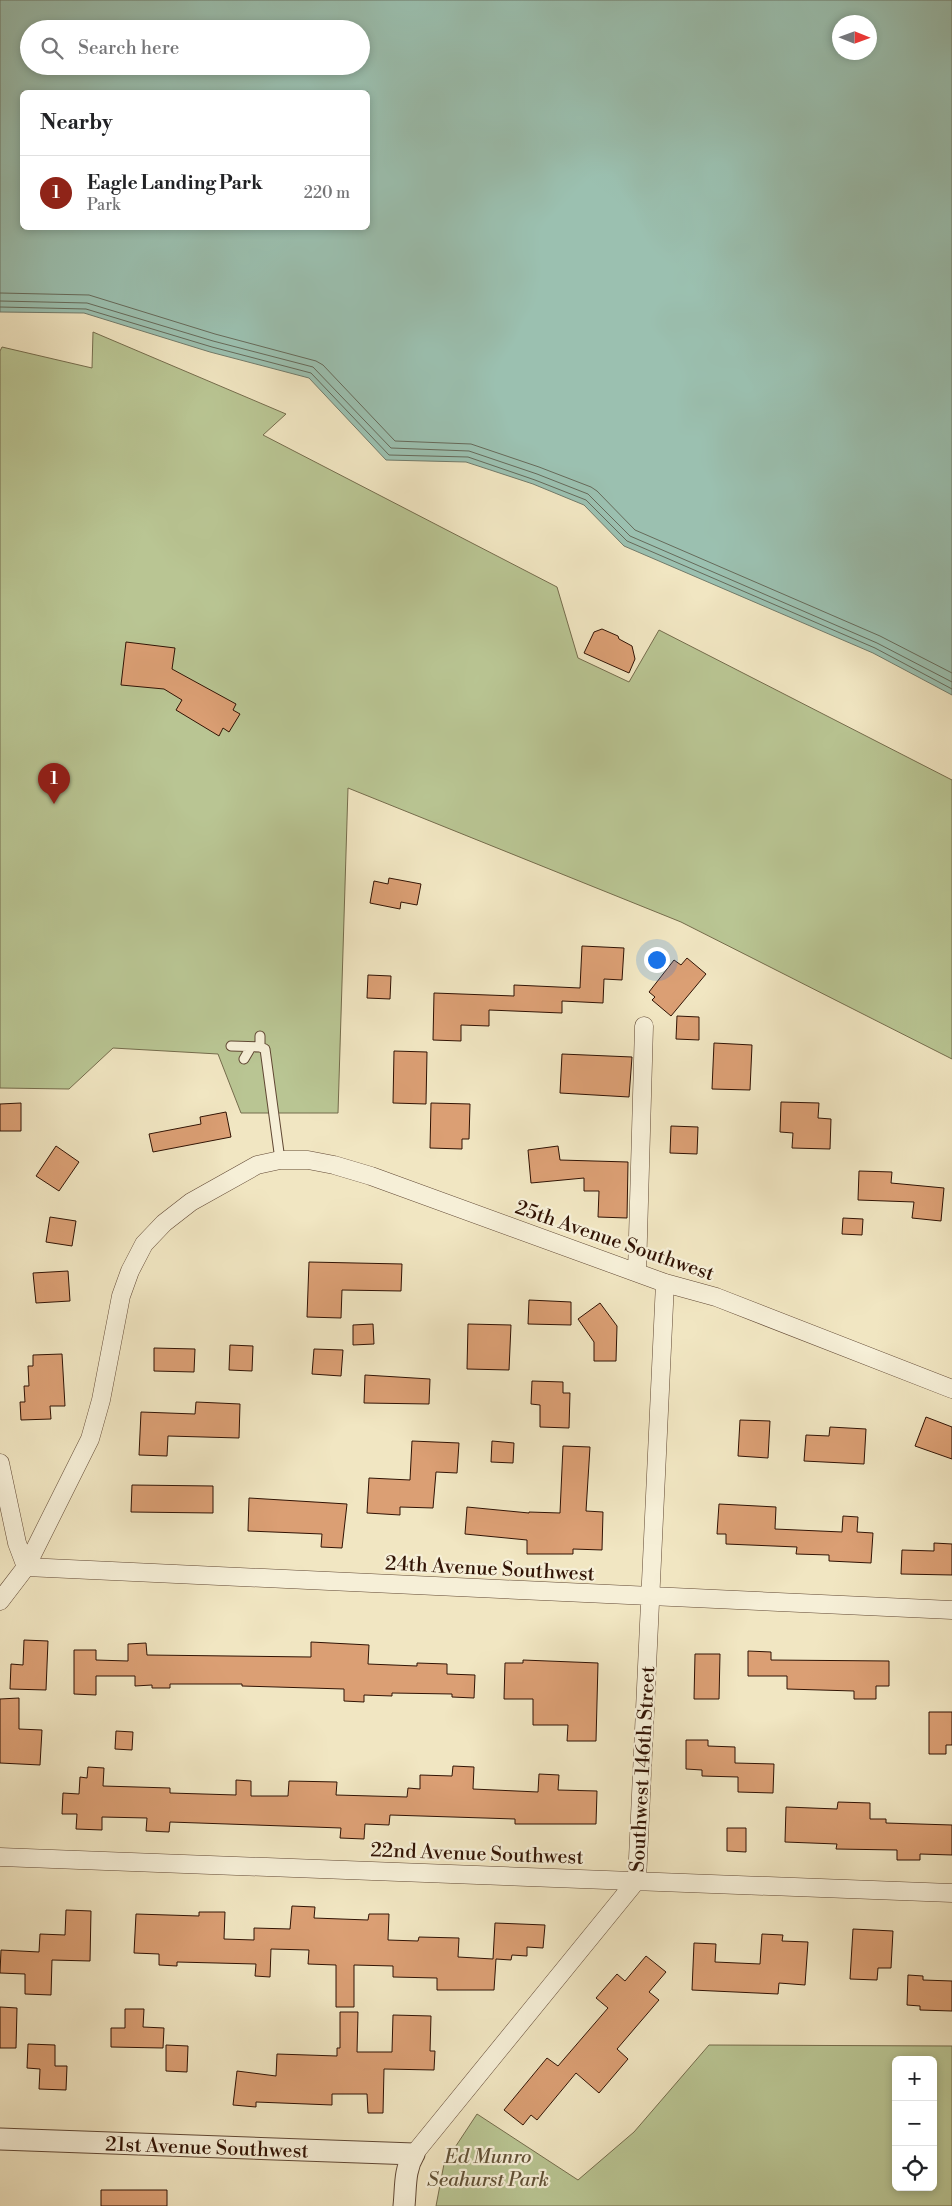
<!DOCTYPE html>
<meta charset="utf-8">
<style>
:root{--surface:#fff;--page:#f2f2f2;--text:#202124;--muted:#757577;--line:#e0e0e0;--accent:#8f2418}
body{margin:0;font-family:"Libre Bodoni",serif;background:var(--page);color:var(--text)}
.controls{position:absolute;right:15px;bottom:15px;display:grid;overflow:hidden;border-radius:8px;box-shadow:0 2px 8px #0003}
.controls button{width:45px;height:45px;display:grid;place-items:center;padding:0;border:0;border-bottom:1px solid var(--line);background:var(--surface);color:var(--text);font:25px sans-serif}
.compass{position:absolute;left:832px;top:15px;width:45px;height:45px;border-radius:50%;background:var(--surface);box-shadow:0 2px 8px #0003;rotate:91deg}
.you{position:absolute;left:656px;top:959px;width:18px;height:18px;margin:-12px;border:4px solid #fff;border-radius:50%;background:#1a73e8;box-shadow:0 0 0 8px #1a73e833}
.badge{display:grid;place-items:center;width:32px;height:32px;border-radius:50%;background:var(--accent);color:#fff;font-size:16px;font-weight:700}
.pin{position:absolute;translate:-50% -41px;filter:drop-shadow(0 1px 2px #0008)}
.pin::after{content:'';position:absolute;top:26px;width:18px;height:15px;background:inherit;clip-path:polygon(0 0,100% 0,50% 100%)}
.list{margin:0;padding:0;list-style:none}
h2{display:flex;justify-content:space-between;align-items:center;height:65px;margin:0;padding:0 20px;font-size:21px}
h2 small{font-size:16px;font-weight:400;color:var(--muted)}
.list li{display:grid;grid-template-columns:32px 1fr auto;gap:15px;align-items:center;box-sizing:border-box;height:75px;padding:0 20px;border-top:1px solid var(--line)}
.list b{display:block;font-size:19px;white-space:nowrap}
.list p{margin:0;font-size:16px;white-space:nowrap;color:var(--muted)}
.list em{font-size:16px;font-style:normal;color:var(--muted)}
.icon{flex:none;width:28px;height:28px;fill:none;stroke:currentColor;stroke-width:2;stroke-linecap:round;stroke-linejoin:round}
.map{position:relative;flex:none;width:952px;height:2206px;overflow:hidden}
.search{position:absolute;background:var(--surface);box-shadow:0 2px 8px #0003;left:20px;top:20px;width:350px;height:55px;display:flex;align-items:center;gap:12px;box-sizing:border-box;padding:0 18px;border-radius:28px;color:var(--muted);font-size:19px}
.panel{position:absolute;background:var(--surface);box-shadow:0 2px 8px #0003;left:20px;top:90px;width:350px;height:140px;border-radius:8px}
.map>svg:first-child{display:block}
.green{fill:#b9c593;stroke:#756c4c;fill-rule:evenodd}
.water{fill:#9bc0b0;stroke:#717b6b;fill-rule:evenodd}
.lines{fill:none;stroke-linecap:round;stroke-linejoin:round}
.shore{stroke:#666a5a;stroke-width:1}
.building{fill:#db9f74;stroke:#311304}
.service-casing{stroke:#614834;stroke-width:11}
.minor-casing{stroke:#614834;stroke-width:19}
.tertiary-casing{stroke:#614834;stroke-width:23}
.service{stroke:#f6efd7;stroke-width:9}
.minor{stroke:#f6efd7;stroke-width:18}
.tertiary{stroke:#f6efd7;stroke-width:21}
.labels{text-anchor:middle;stroke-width:4.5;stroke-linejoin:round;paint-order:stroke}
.street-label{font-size:20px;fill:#311304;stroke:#f6efd7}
.park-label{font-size:20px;font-style:italic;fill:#615136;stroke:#f6efd7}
</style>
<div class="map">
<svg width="952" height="2206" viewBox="0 0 952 2206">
<rect width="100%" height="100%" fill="#f1e6c2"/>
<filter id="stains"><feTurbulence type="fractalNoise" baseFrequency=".004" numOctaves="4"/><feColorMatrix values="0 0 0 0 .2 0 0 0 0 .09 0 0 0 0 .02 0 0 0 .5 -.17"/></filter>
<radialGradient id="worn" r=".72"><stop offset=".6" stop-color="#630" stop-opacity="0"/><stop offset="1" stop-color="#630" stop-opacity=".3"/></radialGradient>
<!-- green -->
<path class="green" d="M93,332l193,82 -23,21 294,152 21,71 51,24 30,-52 293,150v279l-271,-137 -333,-134 -10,325h-97l-23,-59 -105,-6 -44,41 -69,-1v-737l2,-4 90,21z
M709,2045l243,1v160h-516l8,-42 33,-50 101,66 56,-48zM896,2060h37v127h-37z"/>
<!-- water -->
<path class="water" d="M0,0h952v695l-79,-42 -249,-107 -40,-41 -51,-21 -67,-22 -80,-2 -77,-82 -99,-26 -126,-39 -84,-1zM840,22h30v30h-30zM29,29h332v37h-332zM22,92h346v136h-346z"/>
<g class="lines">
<!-- shore -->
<path class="shore" d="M0,293l89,2 126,39 101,27 7,4 72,76 76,3 68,23 52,20 6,4 38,39 245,106 72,37
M0,301l87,2 126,38 100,26 78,81 78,3 68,23 51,20 42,42 247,107 75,39
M0,307l86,2 126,38 99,26 78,82 79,2 67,23 51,20 41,41 248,107 77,41"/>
</g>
<!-- building -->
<path class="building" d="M602,629l16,7 1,3 13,7 3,13 -6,14 -45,-20 10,-21z
M126,642l49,6 -3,21 64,35 -3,6 7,4 -11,18 -6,-4 -4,8 -43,-26 6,-10 -18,-11 -43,-4z
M389,878l32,6 -4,21 -16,-3 -1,7 -30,-6 4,-22 14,3z
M582,946l42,2 -2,32 -18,-1 -1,24 -41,-2v12l-73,-3v16l-28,-1v16l-28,-1 1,-47 80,3v-11l66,3z
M687,958l19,16 -35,42 -19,-16 3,-3 -6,-5 25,-32 7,5z
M368,975l23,1 -1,23 -23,-1z
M677,1016l22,1v23l-23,-1z
M714,1043l38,2 -2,45 -38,-1z
M394,1051l33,1 -1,52 -33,-1z
M562,1054l70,3 -3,40 -69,-4z
M781,1102l38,1 -1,15 13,1 -1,30 -38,-1 1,-15 -13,-1z
M21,1103v28h-21v-27z
M431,1103l39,1 -1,35h-7v10l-32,-1z
M226,1112l5,25 -78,15 -4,-18 52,-10 -1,-7z
M671,1126l27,1 -1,27 -27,-1z
M56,1146l23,16 -20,29 -23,-15z
M558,1146l2,14 68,2 -1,56 -29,-1 1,-26h-15v-13l-53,5 -3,-33z
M859,1171l33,1 -1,11 53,5 -3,33 -29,-3 2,-16 -56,-2z
M50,1217l26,4 -4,25 -26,-4z
M843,1218l20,1 -1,16 -20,-1z
M309,1262l93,2 -1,27 -59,-1 -1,28 -34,-1z
M68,1271l2,30 -34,2 -3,-30z
M529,1300l42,2v23l-43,-1z
M600,1303l17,23 -1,35h-22v-19l-16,-23z
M373,1324l1,20 -21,1v-20z
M468,1324l43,1 -2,45 -42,-1z
M230,1345l23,1 -1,25 -23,-1z
M154,1348l41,1 -1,23 -40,-1z
M314,1349l29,1 -2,26 -29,-2z
M62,1354l3,52h-15l1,13 -30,1 -1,-18h5l-1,-16h5l-1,-20h5v-11z
M365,1375l65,4 -1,25 -65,-1z
M532,1381l31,1v11h7l-1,35 -29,-1v-22l-9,-1z
M196,1402l44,2 -1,34 -71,-2 -1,20 -28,-1 2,-43 54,2z
M926,1417l26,10v32l-37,-13z
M740,1420l30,1 -2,37 -30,-2z
M830,1427l36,2 -2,35 -60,-3 2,-26 23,1z
M412,1441l47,2 -2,30 -21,-1 -3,36 -33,-1v8l-33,-2 2,-35 41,2z
M492,1441l22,2 -1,20 -22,-1z
M563,1446l27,1 -4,64 17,1 -1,38 -29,-1v5h-46v-14l-62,-6 2,-27 62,6v-1l31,1z
M132,1485l81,1v27l-82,-1z
M249,1498l98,6 -5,44 -21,-1 1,-13 -74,-3z
M719,1504l57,3 -1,22 67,3 1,-16 15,1 -1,15 16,1 -2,30 -42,-2v-6l-33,-1 1,-7 -71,-3v-10h-9z
M934,1543l18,1v31l-51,-1 1,-24 32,1z
M24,1640l24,1 -2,49 -36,-1 1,-25 12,1z
M311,1642l58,3 -1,19 49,2v-3l30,1v10l28,1 -1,23 -22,-1v-3l-60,-1v3l-28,-1v7l-20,-1v-12l-102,-3v-2h-72v4h-18v-3l-17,1v-10h-39v19l-22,-1v-44h22v10l32,1v-17l18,-1 1,12 164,2z
M748,1651l23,1v8l118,1v25h-13v13h-22v-8l-67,-2v-13h-39z
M695,1654h25l-1,45h-25z
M523,1660l75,3 -2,78h-29l1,-16h-35v-26h-29l1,-36h18z
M19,1698v31l23,1 -2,35 -40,-2v-64z
M929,1712h23v33h-6v9h-17z
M116,1731l17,1 -1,18 -17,-1z
M686,1740h22v6l27,1v16l39,1 -1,29 -35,-1v-15l-36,-1v-6l-16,-1z
M453,1766l21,1 -1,22 65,3 1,-18 20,1 -1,15 39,1 -1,33h-81v-5l-125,-4 -1,10 -24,-1 -1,15 -24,-1 1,-10 -171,-6 -1,10 -23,-1 1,-13 -45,-1v13l-26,-1 1,-15h-15l1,-21 16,1 1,-17 7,1 1,-11 16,1 -1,18 67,2v5l66,2v-15l15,1v15h37l1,-15 48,1 -1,13 71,2 1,-9 12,1v-14l32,1z
M838,1802l32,1v16h16v4l66,2v30l-32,-1v6h-23v-10l-61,-1 1,-5 -52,-2 1,-35 51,2z
M727,1828h19v24l-19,-1z
M292,1906l23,1 -1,11 54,2 1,-6h20l-1,26 30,1 1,-4 40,1 -1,19 35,2 2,-36 50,2 -2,23 -16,-1v9l-15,-1 -1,5 -15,-1 -2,31h-57v-12l-44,-1v-11l-39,-1v42h-18v-42l-28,-1 1,-14 -38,-1 -1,28 -15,-1 1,-12 -79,-2v4l-18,-1v-11l-25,-1 2,-39 63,2v-4h26l-1,27 30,1v-12l36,1z
M66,1910l25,1 -1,50 -38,-1 -1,35 -26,-1v-20l-25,-1 1,-23 38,2 1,-18 25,1z
M853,1929l40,2 -2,37h-13l-1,12 -27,-1z
M762,1934l21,1 -1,6 26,1 -3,43 -26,-2 -1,11 -86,-4 2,-47 22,1 -1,18 45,2z
M646,1956l20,16 -17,20 10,8 -42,49 11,10 -29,34 -23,-20 -39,47 -6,-5 -8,10 -19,-15 43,-52 11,8 50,-58 -12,-10 21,-24 8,7z
M908,1975l15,1v4l29,1v30l-32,-1v-4l-13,-1z
M0,2007l17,1 -1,40h-16z
M125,2009h19l-1,18 21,1 -1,20 -52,-1v-19h14z
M340,2012h18l-1,40h35l1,-37 38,1 -1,35h5l-1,19 -50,-1 -1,44h-15l-1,-19h-35v11l-76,-3v5l-23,-2 4,-34 39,5 1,-22 60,2v-8h3z
M28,2044l27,1v21h12l-1,24 -27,-1 1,-20 -13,-1z
M166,2045l22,1 -1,26 -21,-1z
M101,2190h66v16h-66z"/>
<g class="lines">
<!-- service casing -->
<g class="service-casing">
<path id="service" d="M231,1046l29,1 5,2 15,111
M260,1047v-11
M244,1059l7,-12"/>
</g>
<!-- minor casing -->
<g class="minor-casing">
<path id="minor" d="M637,1272l7,-246
M0,1463l17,80 9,24 926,43
M0,1601l26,-34 64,-128 11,-39 20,-104 9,-25 14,-27 20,-21 27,-21 66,-37 23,-5h28l26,5 37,11 294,107 51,14 236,92
M0,1857l952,36
M414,2154l223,-274 28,-597"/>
</g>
<!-- tertiary casing -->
<g class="tertiary-casing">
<path id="tertiary" d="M0,2139l414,15
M404,2206c2,-18 0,-36 10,-52"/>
</g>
<!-- service -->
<use href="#service" class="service"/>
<!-- minor -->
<use href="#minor" class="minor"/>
<!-- tertiary -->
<use href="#tertiary" class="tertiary"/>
</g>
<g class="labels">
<!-- street labels -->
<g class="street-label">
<text transform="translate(615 1240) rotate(19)" y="7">25th Avenue Southwest</text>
<text transform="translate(490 1568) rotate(3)" y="7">24th Avenue Southwest</text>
<text transform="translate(642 1769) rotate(-87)" y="7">Southwest 146th Street</text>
<text transform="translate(477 1853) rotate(2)" y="7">22nd Avenue Southwest</text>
<text transform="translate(207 2147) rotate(2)" y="7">21st Avenue Southwest</text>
</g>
<!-- park labels -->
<g class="park-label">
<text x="488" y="2163">Ed Munro<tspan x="488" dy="23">Seahurst Park</tspan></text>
</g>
</g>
<rect width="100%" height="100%" filter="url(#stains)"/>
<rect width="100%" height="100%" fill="url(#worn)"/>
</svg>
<div class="controls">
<button>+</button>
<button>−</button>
<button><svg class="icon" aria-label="locate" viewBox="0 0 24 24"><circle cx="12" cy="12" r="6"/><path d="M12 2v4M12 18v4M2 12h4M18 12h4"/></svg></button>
</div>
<svg class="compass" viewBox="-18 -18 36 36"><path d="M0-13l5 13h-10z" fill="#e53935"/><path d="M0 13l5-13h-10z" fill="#757577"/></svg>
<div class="you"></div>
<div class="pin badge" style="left:54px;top:804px">1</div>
<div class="search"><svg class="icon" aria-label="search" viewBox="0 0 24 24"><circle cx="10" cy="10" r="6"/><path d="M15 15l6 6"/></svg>Search here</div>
<section class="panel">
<h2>Nearby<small></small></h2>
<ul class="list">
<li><span class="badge">1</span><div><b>Eagle Landing Park</b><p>Park</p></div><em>220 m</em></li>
</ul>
</section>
</div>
